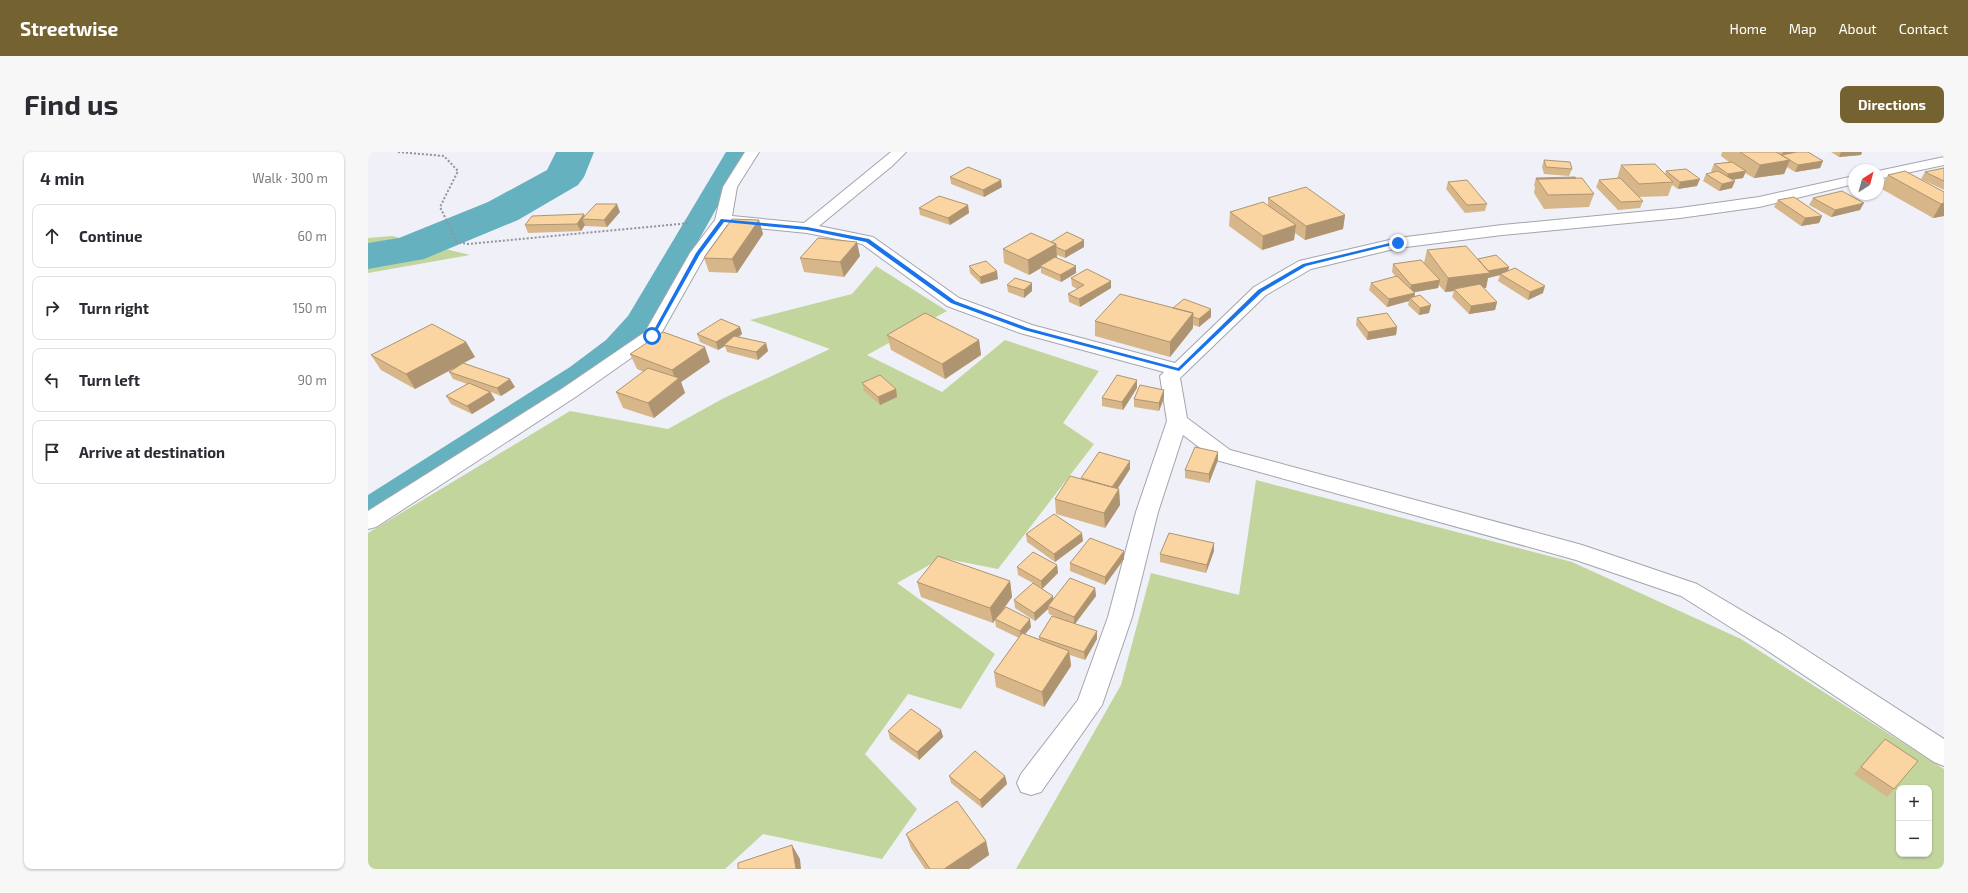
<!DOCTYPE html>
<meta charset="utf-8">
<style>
:root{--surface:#fff;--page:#f7f7f7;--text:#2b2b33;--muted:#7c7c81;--line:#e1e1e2;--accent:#756231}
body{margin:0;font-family:"Exo 2",sans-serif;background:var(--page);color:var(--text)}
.controls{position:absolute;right:12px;bottom:12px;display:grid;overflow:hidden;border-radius:8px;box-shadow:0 1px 3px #0004}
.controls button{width:36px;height:36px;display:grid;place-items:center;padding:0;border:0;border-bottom:1px solid var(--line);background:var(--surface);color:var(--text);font:20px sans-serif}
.compass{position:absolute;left:1480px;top:12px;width:36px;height:36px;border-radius:50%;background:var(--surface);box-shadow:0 1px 3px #0004;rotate:36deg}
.stop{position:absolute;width:12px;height:12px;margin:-9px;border:3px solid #1a73e8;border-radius:50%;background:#fff}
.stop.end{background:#1a73e8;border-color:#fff;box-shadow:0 1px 4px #0008}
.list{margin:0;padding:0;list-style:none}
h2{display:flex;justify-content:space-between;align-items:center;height:52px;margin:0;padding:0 16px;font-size:17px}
h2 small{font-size:13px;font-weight:400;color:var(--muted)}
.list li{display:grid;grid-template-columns:26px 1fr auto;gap:12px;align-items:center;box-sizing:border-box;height:64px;margin:0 8px 8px;padding:0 8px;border:1px solid var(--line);border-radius:8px}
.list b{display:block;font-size:15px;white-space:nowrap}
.list em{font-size:13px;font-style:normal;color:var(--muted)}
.icon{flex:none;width:22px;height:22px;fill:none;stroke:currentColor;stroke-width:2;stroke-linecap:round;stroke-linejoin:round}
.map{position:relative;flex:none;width:1576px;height:717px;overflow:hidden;border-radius:8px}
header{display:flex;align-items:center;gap:24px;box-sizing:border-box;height:56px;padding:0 20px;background:var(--accent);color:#fff}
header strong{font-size:19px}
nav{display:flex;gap:22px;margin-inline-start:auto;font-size:14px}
.intro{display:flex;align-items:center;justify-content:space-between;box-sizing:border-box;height:96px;padding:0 24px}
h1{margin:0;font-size:28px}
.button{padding:10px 18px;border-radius:8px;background:var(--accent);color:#fff;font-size:14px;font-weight:700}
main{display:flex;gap:24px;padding:0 24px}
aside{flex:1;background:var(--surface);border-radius:8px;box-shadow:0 1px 3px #0004}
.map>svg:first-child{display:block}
.green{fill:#c1d59d;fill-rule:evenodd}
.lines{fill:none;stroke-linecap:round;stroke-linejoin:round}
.canal{fill:#65b1c0;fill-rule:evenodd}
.river{fill:#65b1c0;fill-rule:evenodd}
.minor-casing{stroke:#a4a5ad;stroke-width:2}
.path{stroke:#939499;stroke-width:2;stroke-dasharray:2 2;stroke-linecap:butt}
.minor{fill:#fff;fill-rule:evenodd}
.wall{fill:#d7b68a}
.shaded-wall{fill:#af9471}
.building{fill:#fad4a1;stroke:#af9471}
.route{fill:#1a73e8}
</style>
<header>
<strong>Streetwise</strong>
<nav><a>Home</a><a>Map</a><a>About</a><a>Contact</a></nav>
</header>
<div class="intro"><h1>Find us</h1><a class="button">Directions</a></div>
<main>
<aside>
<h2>4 min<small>Walk · 300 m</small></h2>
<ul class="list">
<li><svg class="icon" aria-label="ahead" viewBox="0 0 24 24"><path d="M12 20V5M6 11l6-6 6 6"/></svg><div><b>Continue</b></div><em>60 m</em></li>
<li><svg class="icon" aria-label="right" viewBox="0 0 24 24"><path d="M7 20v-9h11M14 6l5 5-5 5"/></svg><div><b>Turn right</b></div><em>150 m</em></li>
<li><svg class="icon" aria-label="left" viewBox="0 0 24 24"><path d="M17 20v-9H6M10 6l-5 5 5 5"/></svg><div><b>Turn left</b></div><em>90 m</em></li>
<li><svg class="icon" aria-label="arrive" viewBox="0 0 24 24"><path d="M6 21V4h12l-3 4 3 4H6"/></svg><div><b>Arrive at destination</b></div></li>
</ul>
</aside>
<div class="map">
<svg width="1576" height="717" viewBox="0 0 1576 717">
<rect width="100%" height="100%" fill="#eff0f8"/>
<!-- green -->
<path class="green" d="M24,84l78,19 -102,18v-35z
M508,114l71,45 -80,44 75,37 63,-52 94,31 -36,52 31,21 -96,125 -56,-11 -45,25 98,71 -34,55 -53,-15 -43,60 52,55 -35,50 -119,-25 -38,35h-357v-336l202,-122 98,18 56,-31 106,-49 -80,-29 102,-26z
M888,328l316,82 169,77 203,130v100h-928l105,-184 30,-112 88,22zM1531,636h30v66h-30z"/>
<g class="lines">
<!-- canal -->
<path class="canal" d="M358,0h22l-94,168 -28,32 -34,27 -212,142 -12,3v-29l202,-128 36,-27 22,-24z"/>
<!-- river -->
<path class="river" d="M188,0h38l-10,25 -6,8 -60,35 -94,39 -56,10v-26l31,-5 89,-36 59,-32z"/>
<!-- minor casing -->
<g class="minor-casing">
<path id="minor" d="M377,0h14l-22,35 -5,29 72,7 87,-71h15l-14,14 -73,60 54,11 86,61 73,27 143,38 79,-76 45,-26 99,-23 104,-13 178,-17 79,-11 95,-21v8l-95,23 -79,11 -178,17 -104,13 -87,21 -45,26 -86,83 7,40 43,32 352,95 115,39 86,51 161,104v27l-10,-4 -169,-113 -84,-53 -105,-36 -360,-100 -33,-25 -25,77 -26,105 -30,88 -61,87 -10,3 -10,-3 -4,-9 4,-9 57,-74 30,-83 28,-105 31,-91 -7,-45 4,-4 -144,-39 -73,-27 -85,-62 -55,-11 -80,-8 -21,29 -48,85 -81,57 -201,131 -8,2v-18l195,-123 82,-56 45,-79 25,-33 8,-33z
M1576,5v8l-66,14v-8z"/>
</g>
<!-- path -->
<path class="path" d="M30,0l46,4 14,15 -18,36 17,35 11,2 222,-21"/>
<!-- minor -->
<use href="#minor" class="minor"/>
</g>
<!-- wall -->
<path class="wall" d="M1354,0h86l15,9 -3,7 -25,4 -8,-5 -3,7 -30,4 -9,-5 -2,5 -11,2 3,1 -3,7 -13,3 -16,-10 3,-7 6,-2 -1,-1 3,-7 15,-2 -8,-6z
M1463,0h31l-1,3 -22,2z
M1176,8l28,9 -3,7 -25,-2 -2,-7z
M1253,13l44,9 1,-3 31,15 -19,3 -6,-4 -4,11 -29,1 4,4 -3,7 -22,2 -22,-23 3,-7 18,-1z
M1576,16v22l-23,-11 4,-7z
M1520,23l56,17v24l-11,2 -53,-30z
M582,25l52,10 -18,10 -33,-13z
M1168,26l58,16 -5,13 -45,2 -10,-16 1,-6 -1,-2z
M1080,30l39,22 -2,7 -20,2 -19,-24z
M900,46l77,17 -2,14 -38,11 -10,-7 -1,7 -32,10 -33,-24 1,-14 38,-6z
M1445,46l47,12 -29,7 -22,-12z
M1410,48l44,16 -3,7 -18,3 -27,-19z
M600,53l1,8 -19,12 -30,-10 -1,-7z
M252,60l-13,15 -22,-1v-1l-4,6 -53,2 -3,-8 60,-9z
M391,68l4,14 -26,39 -28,-1 -5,-14z
M716,88v7l-19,11 -8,-3v3l19,8v7l-15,9 -20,-9v-5l-12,7 -25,-12 -1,-14 48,-7z
M1059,98l51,9 31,8 -1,4 35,22 -15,7 -30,-19 2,-6 -12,3 -2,10h-3l14,14 -2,8 -26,4 -17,-17 2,-6 -9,1 -6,-7 -1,3 -23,4v1l-1,3 15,17 -10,2 -11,-10 1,-4 -22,6 -18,-17 2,-7 25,-6 -4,-5 1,-8 31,-1z
M492,104l-16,21 -40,-5 -4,-14z
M601,114l29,13 -17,5 -11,-11z
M703,126l40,10 -31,19 -11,-5 -1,-8 9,-5 -5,-3z
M639,133l25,6 -8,7 -16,-6z
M805,156l38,9 -12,10 -6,-2v3l-23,29 -75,-21v-15z
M989,166l40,9 -1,8 -29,5 -11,-15z
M372,175l2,7 -3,3 27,6 2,8 -10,9 -31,-8 -2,-6 -7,4 -18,-8 -3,-8z
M519,183l92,5 2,15 -36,24 -54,-29z
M98,190l9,15 -12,6 52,24 -14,9 -10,-4 4,8 -23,14 -21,-10 -5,-8 21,-12 -14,-5 -4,-7 5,-4 -39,21 -34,-19 -10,-15z
M262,202l80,8 -29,20 4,11 -31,25 -31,-10 -7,-16 28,-20 -7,-3z
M494,231l34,6 1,8 -17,8 -16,-14z
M769,236l-14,22 -21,-4v-8z
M796,238v8l-5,13 -25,-4v-8z
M850,300v8l-9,23 -24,-5v-8z
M762,317l-13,20h2l1,16 -15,23 -49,-14 -1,-15z
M658,382l57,7 -28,21 -28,-20z
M846,399l-8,22 -46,-11v-8z
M756,407l-19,26 -35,-14v-8z
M689,413l1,8 -16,16 -8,-5 20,15 41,-11 1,8 -21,28 22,15 -12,21 -15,-5 1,11 -27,41 -48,-20 -2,-15 25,-34 -23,-11 -1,-7 -2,3 -72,-26 -4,-15 93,-1 2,16 -9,13 28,17 -6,7 14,5v-2l19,-19 -9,-4 -1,-5 -13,12 -20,-13 -1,-8 19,-17 -15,-8 -1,-8z
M573,578l2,7 -24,23 -29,-21 -2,-8z
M1517,587l9,50 -7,8 -33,-23z
M581,624h56l2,8 -25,24 -31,-25z
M538,682l80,7 3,14 -20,14h-44l-14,-21z"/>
<!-- shaded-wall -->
<path class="shaded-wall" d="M1415,0h23l-24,3z
M1473,0h21l-1,3 -22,2z
M1422,8l-6,14 -30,4 6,-13z
M1455,9l-3,7 -25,4 3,-7z
M1378,19l-3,7 -18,3 3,-7z
M1332,27l-3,7 -19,3 2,-7z
M633,28l1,7 -18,10 -1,-7z
M1367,29l-3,7 -13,3 3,-7z
M1496,51l-4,7 -29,7 4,-7z
M1576,51v13l-11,2 8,-14z
M249,52l3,8 -13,15 -3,-7z
M600,53l1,8 -19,12 -2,-7z
M216,62l2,5h-4l3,6 -4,6 -4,-7z
M977,63l-2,14 -38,11 1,-14z
M1454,64l-3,7 -18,3 4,-8z
M391,68l4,14 -26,39 -5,-14z
M928,73l-2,15 -32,10 1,-14z
M716,88v7l-19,11v-7z
M489,90l3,14 -16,21 -4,-15z
M688,92l1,14 -17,8 1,2 -12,7 -1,-15z
M708,114v7l-15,9 -1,-7z
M1141,115l-2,7h-7v1l-12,3 -2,10 -30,3 -2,-2v2l-9,1 3,-14z
M629,119l1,8 -17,5 -1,-7z
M1072,128l-2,8 -28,5 1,-8z
M743,129v7l-31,19 -1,-8z
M664,131v8l-8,7v-8z
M1177,134l-2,7 -15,7 2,-8z
M1047,141l-1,7 -4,-2 -1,3 -22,6 2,-8z
M1129,150l-2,8 -26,4 2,-8z
M1063,153l-2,8 -10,2 1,-7z
M843,157v8l-12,10v-8z
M825,161v15l-23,29v-15z
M372,175l2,7 -16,11h-2l1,1 -7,4 -2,-8z
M1029,175l-1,8 -29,5 1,-8z
M611,188l2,15 -36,24 -3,-15z
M98,190l9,15 -60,32 -9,-15z
M398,191l2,8 -10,9 -2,-8z
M337,195l5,15 -29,20 4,11 -31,25 -6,-15 28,-22 -4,-11z
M142,227l5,8 -14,9 -4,-8z
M769,228v8l-14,22 -1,-8z
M528,237l1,8 -17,8 -2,-8z
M796,238v8l-5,13v-8z
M122,240l5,8 -23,14 -5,-8z
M850,300v8l-9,23v-9z
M762,309v8l-19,30 -1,-8z
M751,337l1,16 -15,23 -1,-15z
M714,381l1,8 -28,21 -1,-8z
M846,391v8l-8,22 1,-8z
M756,399v8l-19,26v-8z
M689,413l1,8 -16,16 -1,-8z
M642,429l2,16 -16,22h-1v1l-2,3 -3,-15z
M727,436l1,8 -22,29v-8z
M685,444l1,8 -6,2v3l-13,12 -1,-8z
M662,467l1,8 -10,12 -1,-8z
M729,479v8l-12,21 -1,-8z
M701,499l2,15 -27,41 -2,-15z
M573,578l2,7 -24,23 -2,-8z
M637,624l2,8 -25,24 -2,-8z
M618,689l3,14 -20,14h-25z
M424,693l8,14 1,10h-5z"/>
<!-- building -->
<path class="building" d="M1372,0h36l14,8 -30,5z
M1429,0h11l15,9 -25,4 -17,-10z
M1176,8l26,2 2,7 -26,-2z
M1364,10l14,9 -18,3 -14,-10z
M1287,12l18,18 -34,2 -18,-19z
M600,15l33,13 -18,10 -33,-13z
M1576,16v13l-19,-9z
M1318,17l14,10 -20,3 -14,-11z
M1350,19l17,10 -13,3 -16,-10z
M1537,19l39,21v11l-3,1 -53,-29z
M1207,25l1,1 -39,1v1l-1,-2z
M1214,26l12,16 -46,1 -11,-16z
M1252,26l23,23 -22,1 -22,-22z
M1099,28l20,24 -20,1 -19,-23z
M938,35l39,28 -39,11 -38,-28z
M1474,39l22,12 -29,7 -22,-12z
M571,44l29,9 -20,13 -29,-10z
M1426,45l28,19 -17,2 -27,-18z
M895,50l33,23 -33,11 -33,-24z
M228,52h21l-13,16 -22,-1z
M216,62l-7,10 -52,1 7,-9z
M364,67l27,1 -27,39 -28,-1z
M699,80l17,8 -19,11 -9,-4v-3l-5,-2z
M663,81l25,11 -28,16 -25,-11z
M450,86l39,4 -17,20 -40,-4z
M1098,94l24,27 -42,5 -21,-28z
M1128,103l13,12 -21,4 -10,-12z
M687,105l21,9 -16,9 -20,-9z
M1053,108l19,20 -29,5 -18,-21z
M618,109l11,10 -17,6 -11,-11z
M1147,116l30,18 -15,6 -30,-18z
M719,117l24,12 -32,18 -11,-5 16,-9 -13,-7z
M1029,124l18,17 -26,6 -18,-16z
M647,126l17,5 -8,7 -17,-5z
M1112,132l17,18 -26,4 -17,-17z
M752,142l73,19 -23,29 -75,-21z
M1052,143l11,10 -11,3 -10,-10z
M816,147l27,10 -12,10 -6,-2v-4l-20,-5z
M557,161l54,27 -37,24 -55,-29z
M1019,161l10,14 -29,5 -11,-14z
M353,167l19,8 -24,15 -19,-8z
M64,172l34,18 -60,32 -35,-19z
M295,180l42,15 -33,23 -42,-16z
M366,184l32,7 -10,9 -32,-7z
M95,211l47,16 -13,9 -48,-16z
M280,216l31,10 -31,25 -32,-11z
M512,223l16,14 -18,8 -16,-14z
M749,223l20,5 -15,22 -20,-4z
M101,231l21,9 -23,14 -21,-10z
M772,233l24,5 -5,13 -25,-4z
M827,295l23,5 -9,22 -24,-4z
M731,300l31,9 -18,26 -31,-9z
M702,324l49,13 -15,24 -49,-14z
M686,362l28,19 -28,21 -28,-20z
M801,381l45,10 -7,22 -47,-11z
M722,386l34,13 -19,26 -35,-14z
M665,400l24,13 -16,16 -24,-14z
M570,404l72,25 -20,27 -73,-26z
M702,426l25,10 -21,29 -26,-11z
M665,431l20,13 -19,17 -20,-13z
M638,455l24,12 -10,12 -25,-12z
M684,464l45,15 -13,21 -45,-15z
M654,481l47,18 -27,41 -48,-20z
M543,557l30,21 -24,22 -29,-21z
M1517,587l33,22 -24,28 -33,-22z
M607,599l30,25 -25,24 -31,-24z
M589,649l29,40 -42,28h-14l-24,-35z
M424,693l4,24h-58v-6z"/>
<!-- route -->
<path class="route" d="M353,67l86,8 62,12 86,62 73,27 150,40 80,-78 45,-26 95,-23 2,2 -94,23 -44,26 -83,79 -155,-41 -73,-27 -85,-61 -59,-12 -83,-8 -24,32 -46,82 -4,1 46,-84z"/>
</svg>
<div class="controls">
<button>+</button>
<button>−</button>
</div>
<svg class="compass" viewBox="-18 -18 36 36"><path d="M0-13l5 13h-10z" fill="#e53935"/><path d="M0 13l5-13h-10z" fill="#7c7c81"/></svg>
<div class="stop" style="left:284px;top:184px"></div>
<div class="stop end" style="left:1030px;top:91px"></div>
</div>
</main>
